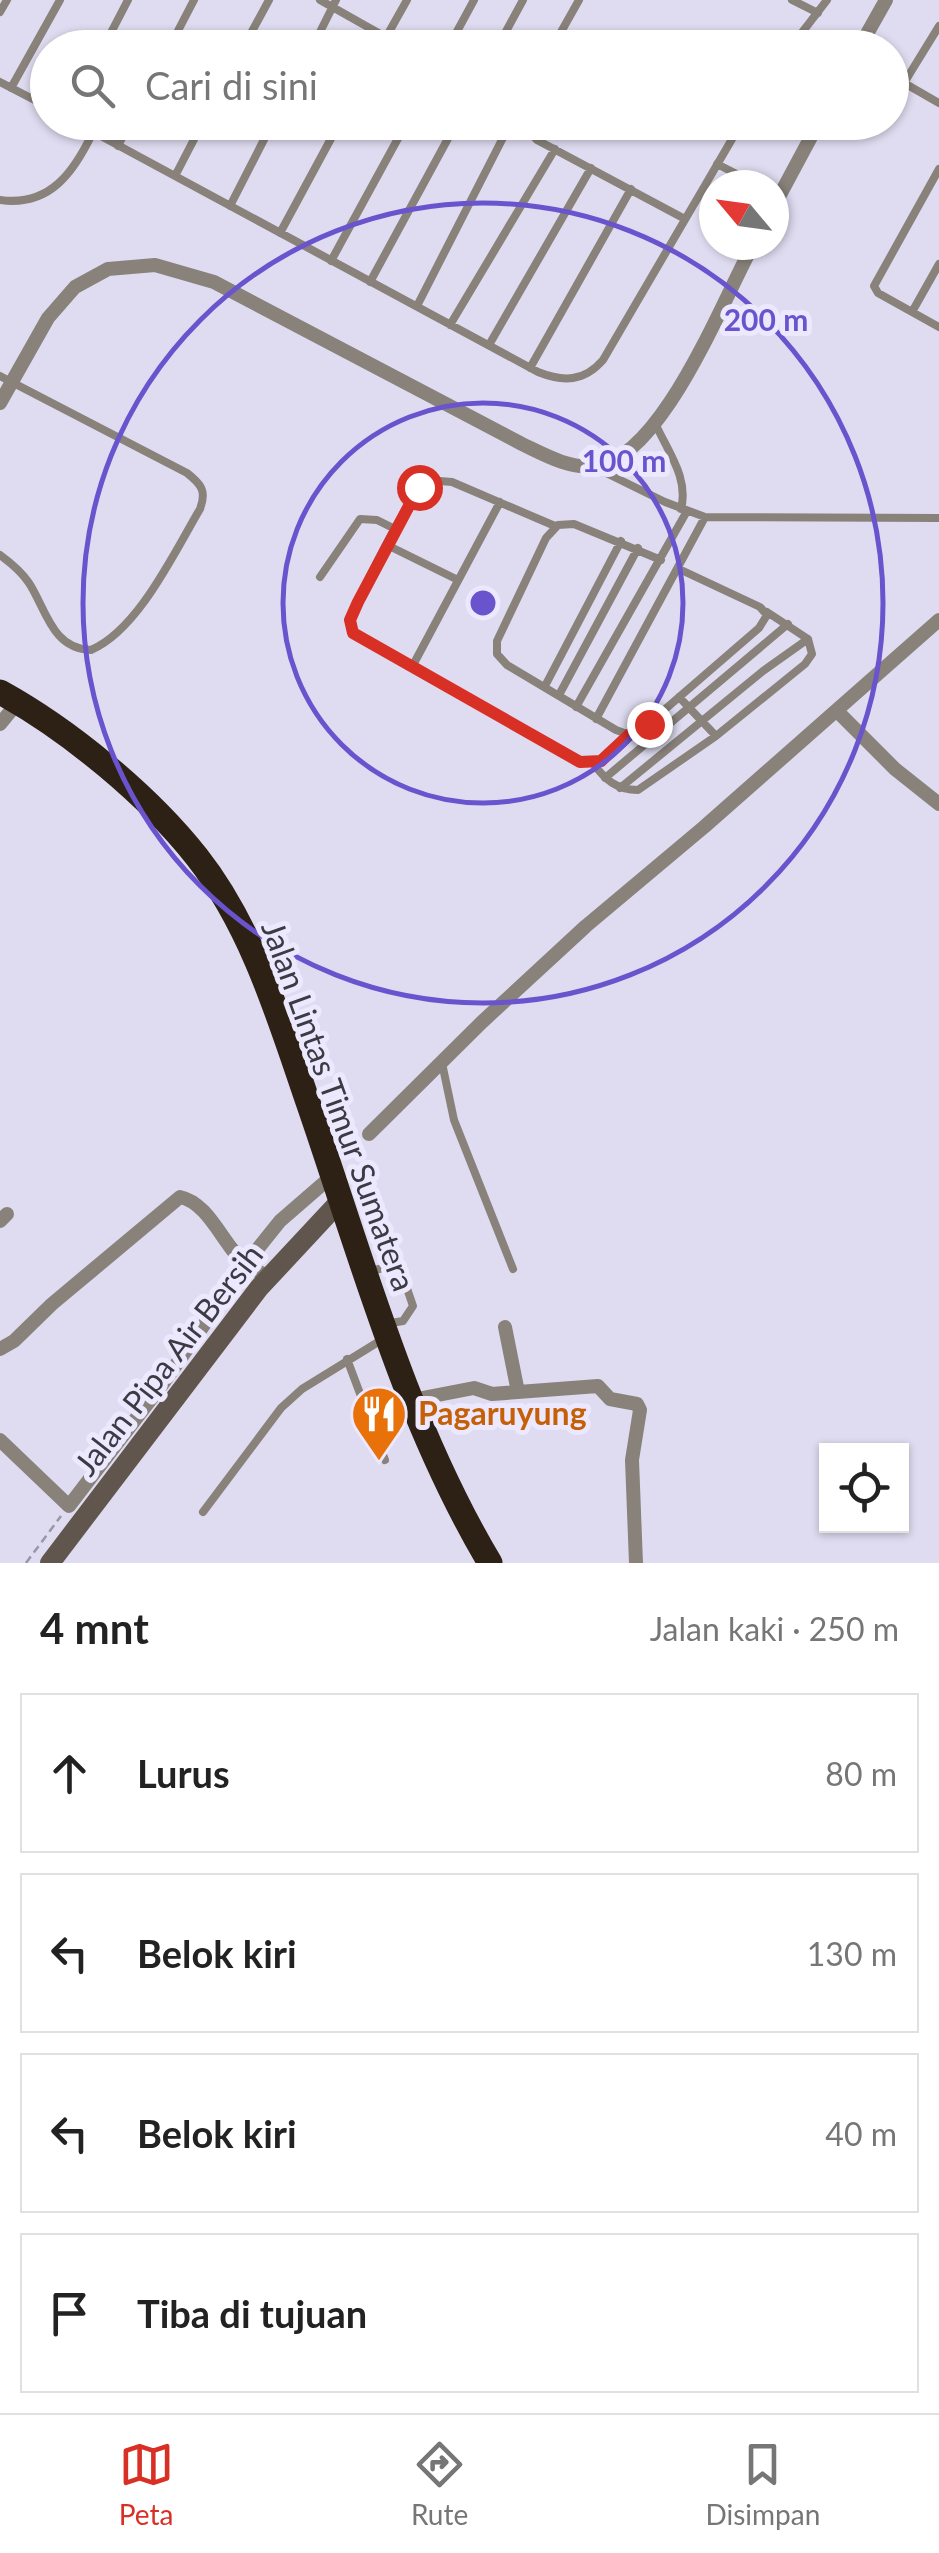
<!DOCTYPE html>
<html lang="id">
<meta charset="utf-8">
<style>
:root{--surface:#fff;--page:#f6f6f6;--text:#222;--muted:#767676;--line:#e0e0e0;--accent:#d93025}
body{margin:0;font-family:Lato,sans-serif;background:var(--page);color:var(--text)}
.controls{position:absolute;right:30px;bottom:30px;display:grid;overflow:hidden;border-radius:0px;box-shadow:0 2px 8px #0004}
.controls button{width:90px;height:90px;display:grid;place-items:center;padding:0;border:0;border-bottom:2px solid var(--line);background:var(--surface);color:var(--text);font:50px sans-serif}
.compass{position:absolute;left:699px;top:170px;width:90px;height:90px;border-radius:50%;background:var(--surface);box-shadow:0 2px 8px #0004;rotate:299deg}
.stop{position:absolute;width:30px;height:30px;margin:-22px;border:8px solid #d93025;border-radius:50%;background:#fff}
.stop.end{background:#d93025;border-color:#fff;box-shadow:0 2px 10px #0008}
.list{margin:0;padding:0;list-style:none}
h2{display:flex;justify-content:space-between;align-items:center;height:130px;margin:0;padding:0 40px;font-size:42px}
h2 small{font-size:32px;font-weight:400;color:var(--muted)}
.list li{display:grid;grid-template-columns:65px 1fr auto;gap:30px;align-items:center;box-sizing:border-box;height:160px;margin:0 20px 20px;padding:0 20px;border:2px solid var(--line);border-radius:0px}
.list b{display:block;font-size:38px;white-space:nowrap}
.list em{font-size:32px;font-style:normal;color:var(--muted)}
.icon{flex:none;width:55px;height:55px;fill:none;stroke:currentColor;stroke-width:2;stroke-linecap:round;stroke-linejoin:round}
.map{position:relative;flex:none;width:939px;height:1563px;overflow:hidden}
.search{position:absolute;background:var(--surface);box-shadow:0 2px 8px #0004;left:30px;right:30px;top:30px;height:110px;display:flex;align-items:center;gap:25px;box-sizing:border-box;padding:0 35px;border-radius:55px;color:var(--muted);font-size:38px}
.sheet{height:850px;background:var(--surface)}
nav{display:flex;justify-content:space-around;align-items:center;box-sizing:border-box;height:140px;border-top:2px solid var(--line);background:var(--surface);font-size:28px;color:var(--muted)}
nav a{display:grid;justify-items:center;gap:5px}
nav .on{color:var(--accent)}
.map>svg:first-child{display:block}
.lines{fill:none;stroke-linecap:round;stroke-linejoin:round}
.path{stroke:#9996a6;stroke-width:2.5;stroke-dasharray:8 5;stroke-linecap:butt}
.lane{stroke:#89827b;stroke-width:8}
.street{stroke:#89827b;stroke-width:14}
.secondary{stroke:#61564d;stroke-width:20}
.highway{stroke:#2d2014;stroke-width:25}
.route{stroke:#d93025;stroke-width:12}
.ring{fill:none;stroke:#6a54ce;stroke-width:5}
.labels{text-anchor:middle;stroke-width:10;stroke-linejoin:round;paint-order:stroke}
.street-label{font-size:32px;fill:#3c3a43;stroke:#ece9ff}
.food-label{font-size:32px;font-weight:bold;fill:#c56008;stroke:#ece9ff;text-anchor:start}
.centre{fill:#6a54ce;stroke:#ece9ff;stroke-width:5}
.ring-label{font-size:30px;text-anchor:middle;font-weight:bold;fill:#6a54ce;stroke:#ece9ff;stroke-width:10;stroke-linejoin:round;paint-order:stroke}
</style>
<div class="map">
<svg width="939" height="1563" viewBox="0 0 939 1563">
<rect width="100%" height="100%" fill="#dfdcf1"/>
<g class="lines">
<!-- path -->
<path class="path" d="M26,1563l35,-47"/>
<!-- lane -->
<path class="lane" d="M320,0l85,48
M792,0l26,13
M0,12l7,-12
M103,48l25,-48
M169,48l25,-48
M243,48l26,-48
M312,48l24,-48
M380,48l27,-48
M448,48l26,-48
M497,48l26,-48
M552,48l27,-48
M790,48l37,-48
M892,76l47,27
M0,82l48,25
M904,83l35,-57
M11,88l49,-88
M75,122l463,250c25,10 46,10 65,-12l139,-238
M520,122l17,18 148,79
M118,146l12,-24
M717,164l41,21
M939,169l-65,117 4,7 61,34
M175,176l28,-54
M0,200c50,7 74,-28 93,-68
M230,206l43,-84
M280,233l60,-111
M331,261l76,-139
M370,282l87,-160
M417,306l94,-184
M912,312l27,-48
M450,325l105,-176
M489,345l102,-177
M530,368l101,-179
M0,376l187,97c14,11 20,18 13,36 -26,44 -62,121 -109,141 -39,-1 -45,-41 -62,-67 -8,-12 -18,-20 -29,-28
M656,425c12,27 33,53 25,84
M594,467l71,35 40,15 234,1
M555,526l-103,-44 -24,-2c-17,11 -77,127 -78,148l7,8 223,126 21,-1 29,-26
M387,545l71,35
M661,560l-87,-36 -16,1 -12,13 -49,103v13l10,11 109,65 14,5 11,-5 118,-102 8,-13 -7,-8 -81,-38
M320,577l40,-58 17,1 18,9
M412,667l88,-165
M545,686l76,-145
M559,695l79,-147
M679,697l37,39 89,-72 7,-10 -4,-15 -41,-27
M576,707l111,-196
M596,719l109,-202
M593,763c12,17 24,27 45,27l78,-54
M605,778l183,-154
M620,788l143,-117 45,-32
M442,1063l12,57 59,149
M371,1271l16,-4 14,4 12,35 -10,15 -18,3
M347,1359l38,101
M203,1512l78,-104 21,-19 81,-50"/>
<!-- street -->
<path class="street" d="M859,48l27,-48
M774,206l45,-84
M0,403l48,-85 27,-31 33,-18 47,-4 59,17 308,162c23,11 47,25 73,22 67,-7 127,-165 158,-221
M837,711l58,58 44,35
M0,724l18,-22
M369,1134l113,-112 104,-96 118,-99 235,-207
M0,1221l7,-7
M505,1327l13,65
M0,1349l14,-8 38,-37 128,-107c30,6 44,51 67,68 6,5 15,8 22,12
M412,1400l62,-12 18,6 106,-8 12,13 27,5 3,6 -8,50 4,103
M0,1440l69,66 95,-124 88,-126 28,-35 53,-46"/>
<!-- secondary -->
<path class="secondary" d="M50,1563l209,-275 82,-88"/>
<!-- highway -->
<path class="highway" d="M0,692c69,38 148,103 197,165 56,71 83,164 112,248 53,154 97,317 181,458"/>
</g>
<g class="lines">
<!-- route -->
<path class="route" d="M419,487l-61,115 -8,18 3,13 227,129 21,-1 29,-27 19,-10"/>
</g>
<!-- distance rings -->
<g class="ring">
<circle cx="483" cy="603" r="200"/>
<circle cx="483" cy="603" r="400"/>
</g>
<!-- icons -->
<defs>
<g id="restaurant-pin" transform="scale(2.875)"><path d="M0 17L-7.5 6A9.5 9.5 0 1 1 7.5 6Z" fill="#e8710a" stroke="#ece9ff"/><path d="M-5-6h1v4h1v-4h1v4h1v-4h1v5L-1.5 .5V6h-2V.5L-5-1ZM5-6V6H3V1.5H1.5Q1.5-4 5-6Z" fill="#fff"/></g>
</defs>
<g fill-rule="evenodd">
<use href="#restaurant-pin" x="379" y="1414"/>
</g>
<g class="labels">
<!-- street labels -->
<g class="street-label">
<text transform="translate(338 1106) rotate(70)" y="11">Jalan Lintas Timur Sumatera</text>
<text transform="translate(169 1360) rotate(-52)" y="11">Jalan Pipa Air Bersih</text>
</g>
<!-- food labels -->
<g class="food-label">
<text x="418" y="1425">Pagaruyung</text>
</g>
</g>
<circle cx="483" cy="603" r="15" class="centre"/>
<g class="ring-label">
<text x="766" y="331">200 m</text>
<text x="624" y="472">100 m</text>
</g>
</svg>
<div class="controls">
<button><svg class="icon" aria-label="locate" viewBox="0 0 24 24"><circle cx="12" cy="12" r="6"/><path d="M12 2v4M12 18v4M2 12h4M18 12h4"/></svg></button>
</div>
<svg class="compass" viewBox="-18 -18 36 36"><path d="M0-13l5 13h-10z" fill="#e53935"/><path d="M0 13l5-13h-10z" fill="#767676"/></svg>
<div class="stop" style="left:419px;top:487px"></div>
<div class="stop end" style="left:649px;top:724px"></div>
<div class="search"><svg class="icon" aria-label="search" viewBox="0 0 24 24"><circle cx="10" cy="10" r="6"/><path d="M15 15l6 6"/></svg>Cari di sini</div>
</div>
<section class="sheet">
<h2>4 mnt<small>Jalan kaki · 250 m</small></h2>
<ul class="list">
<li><svg class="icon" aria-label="ahead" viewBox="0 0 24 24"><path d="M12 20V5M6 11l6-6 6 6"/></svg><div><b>Lurus</b></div><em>80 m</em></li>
<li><svg class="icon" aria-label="left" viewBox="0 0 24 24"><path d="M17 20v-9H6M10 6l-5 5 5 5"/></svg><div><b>Belok kiri</b></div><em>130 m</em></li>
<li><svg class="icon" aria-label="left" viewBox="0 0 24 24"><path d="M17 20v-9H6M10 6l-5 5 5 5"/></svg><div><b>Belok kiri</b></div><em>40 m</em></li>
<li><svg class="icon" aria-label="arrive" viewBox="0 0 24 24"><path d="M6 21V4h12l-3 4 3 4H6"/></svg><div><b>Tiba di tujuan</b></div></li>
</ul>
</section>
<nav>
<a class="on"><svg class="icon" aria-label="map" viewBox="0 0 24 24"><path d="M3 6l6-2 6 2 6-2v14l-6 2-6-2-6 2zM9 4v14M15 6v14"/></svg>Peta</a>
<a><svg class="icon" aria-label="directions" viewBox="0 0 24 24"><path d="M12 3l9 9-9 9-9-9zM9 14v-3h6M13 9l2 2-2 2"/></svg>Rute</a>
<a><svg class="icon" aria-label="saved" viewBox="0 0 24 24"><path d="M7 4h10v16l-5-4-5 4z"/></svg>Disimpan</a>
</nav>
